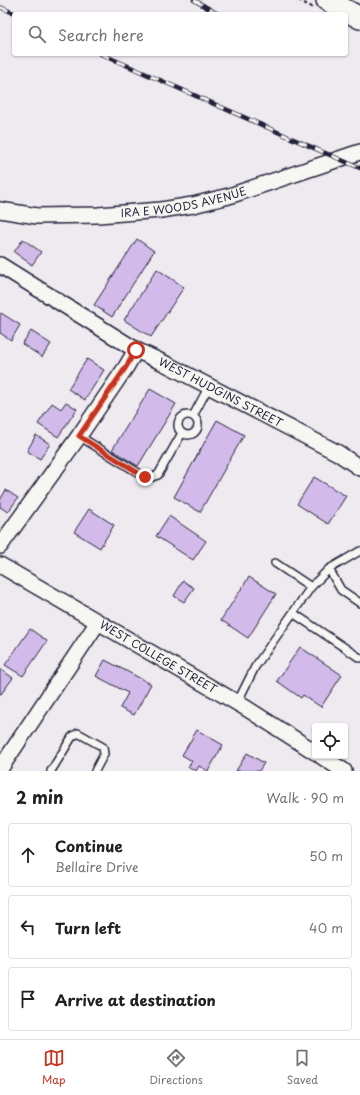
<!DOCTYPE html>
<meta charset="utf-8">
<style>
:root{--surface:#fff;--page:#f2f2f2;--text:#202124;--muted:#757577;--line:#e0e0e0;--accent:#c8321e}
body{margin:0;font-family:"Playpen Sans",sans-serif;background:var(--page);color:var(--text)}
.controls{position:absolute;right:12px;bottom:12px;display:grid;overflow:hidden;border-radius:4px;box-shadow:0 1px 3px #0004}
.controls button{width:36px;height:36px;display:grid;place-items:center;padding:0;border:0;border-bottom:1px solid var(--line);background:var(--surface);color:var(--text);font:20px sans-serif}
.stop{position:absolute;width:12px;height:12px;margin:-9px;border:3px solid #c8321e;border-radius:50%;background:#fff}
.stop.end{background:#c8321e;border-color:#fff;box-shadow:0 1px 4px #0008}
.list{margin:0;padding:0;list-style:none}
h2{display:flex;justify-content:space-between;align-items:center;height:52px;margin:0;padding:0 16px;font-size:17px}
h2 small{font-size:13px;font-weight:400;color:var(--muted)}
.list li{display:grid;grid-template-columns:26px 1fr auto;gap:12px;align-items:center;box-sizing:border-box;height:64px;margin:0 8px 8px;padding:0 8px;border:1px solid var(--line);border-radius:4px}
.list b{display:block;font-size:15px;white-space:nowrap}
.list p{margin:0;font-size:13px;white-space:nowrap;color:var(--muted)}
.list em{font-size:13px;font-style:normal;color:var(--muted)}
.icon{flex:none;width:22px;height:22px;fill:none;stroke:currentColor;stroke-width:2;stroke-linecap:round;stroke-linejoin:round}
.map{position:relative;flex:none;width:360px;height:771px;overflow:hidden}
.search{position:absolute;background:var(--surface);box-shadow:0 1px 3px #0004;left:12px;right:12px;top:12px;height:44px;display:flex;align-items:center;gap:10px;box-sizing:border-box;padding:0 14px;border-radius:4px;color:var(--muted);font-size:15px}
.sheet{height:268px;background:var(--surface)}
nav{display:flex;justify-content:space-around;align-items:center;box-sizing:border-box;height:56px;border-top:1px solid var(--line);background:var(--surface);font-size:11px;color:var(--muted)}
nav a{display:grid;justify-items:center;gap:2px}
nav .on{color:var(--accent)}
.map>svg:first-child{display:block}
.building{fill:#d2bbea;stroke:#22223b}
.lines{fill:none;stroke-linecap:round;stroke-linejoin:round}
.lane-casing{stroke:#22223b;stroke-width:10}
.street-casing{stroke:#22223b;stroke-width:18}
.secondary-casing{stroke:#22223b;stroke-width:24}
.path{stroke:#22223b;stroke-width:2.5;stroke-dasharray:3 3;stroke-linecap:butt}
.lane{stroke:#f6f6f2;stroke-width:7}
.street{stroke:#f6f6f2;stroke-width:15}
.secondary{stroke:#f6f6f2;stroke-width:21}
.rail-casing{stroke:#22223b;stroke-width:4.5}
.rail{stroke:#f6f6f2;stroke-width:3;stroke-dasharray:9;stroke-linecap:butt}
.route{stroke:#c8321e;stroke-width:5}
.labels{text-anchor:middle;stroke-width:3.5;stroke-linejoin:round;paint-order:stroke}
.street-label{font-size:11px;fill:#22223b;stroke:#f6f6f2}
</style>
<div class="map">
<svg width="360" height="771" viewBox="0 0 360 771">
<rect width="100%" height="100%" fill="#efeaf0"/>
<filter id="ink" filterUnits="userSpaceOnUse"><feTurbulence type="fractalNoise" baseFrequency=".025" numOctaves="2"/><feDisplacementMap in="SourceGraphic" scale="8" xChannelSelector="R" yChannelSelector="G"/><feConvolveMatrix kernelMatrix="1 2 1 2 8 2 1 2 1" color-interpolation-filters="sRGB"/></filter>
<g filter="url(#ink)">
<!-- building -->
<path class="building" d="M23,239l18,13 -9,13 -18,-13z
M137,239l17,12 -42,66 -18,-12z
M157,269l27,18 -33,50 -27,-17z
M1,313l19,12 -9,15 -11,-7v-18z
M31,331l20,13 -9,13 -20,-13z
M87,359l17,11 -19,30 -17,-11z
M150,389l26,15 -38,62 -26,-16z
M66,402l11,7 -19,28 -20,-13 14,-21 9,6z
M217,420l27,15 -44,77 -26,-15z
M36,435l14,9 -10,15 -13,-8z
M314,477l32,19 -18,28 -31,-20z
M6,490l12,8 -10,14 -8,-5v-7z
M89,509l25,16 -14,23 -26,-16z
M169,516l37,25 -13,19 -37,-24z
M249,577l27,17 -28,44 -27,-18z
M183,581l11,7 -10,14 -10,-6z
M30,629l17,12 -24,35 -18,-11z
M300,647l42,28 -21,32 -18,-12 -2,3 -24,-17z
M105,660l46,24 -17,31 -14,-7 8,-15 -32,-17z
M0,669l13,9 -12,16h-1z
M197,730l26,15 -15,26 -9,-5 -3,5 -8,-4 4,-6 -10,-6z
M247,753l17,10 -5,8h-23z"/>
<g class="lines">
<!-- lane casing -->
<g class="lane-casing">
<path id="lane" d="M178 425a10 10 0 1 1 20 0a10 10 0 1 1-20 0Z
M193,416l16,-30
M79,436l66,41h7l6,-2 24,-42
M275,563l36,24
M329,569l12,21 19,13
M293,613l67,45
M237,703l18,-36 56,-80 18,-18 31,-18
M51,771l21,-34 6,-4 25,14 1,7 -9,17"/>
</g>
<!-- street casing -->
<g class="street-casing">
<g id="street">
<path id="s1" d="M0,210l37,6 61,-1 63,-5 32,-5 36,-9 131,-44"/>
<path id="s2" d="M0,265l136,85 30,14 172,89 22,15"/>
<path d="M0,546l79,-110 47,-69 10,-17"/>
<path id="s3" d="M0,565l246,143 69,44"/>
<path d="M321,756l23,15"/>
<path d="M0,769l98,-147"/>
</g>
</g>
<!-- secondary casing -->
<g class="secondary-casing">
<path id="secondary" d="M327,0l33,18"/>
</g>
<!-- path -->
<path class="path" d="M299,0l14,8"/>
<!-- lane -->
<use href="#lane" class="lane"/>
<!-- street -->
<use href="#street" class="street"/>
<!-- secondary -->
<use href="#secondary" class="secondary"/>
<!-- rail casing -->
<g class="rail-casing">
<path id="rail" d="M194,0l24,14
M0,7l16,7
M101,54l215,95 44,19"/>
</g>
<!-- rail -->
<use href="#rail" class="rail"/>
</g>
</g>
<g class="lines" filter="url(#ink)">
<!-- route -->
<path class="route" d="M136,350l-10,17 -47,69 66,41"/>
</g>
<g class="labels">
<!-- street labels -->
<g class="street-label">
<text dy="4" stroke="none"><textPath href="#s1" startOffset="185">IRA E WOODS AVENUE</textPath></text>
<text dy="4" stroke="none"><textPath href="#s2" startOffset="255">WEST HUDGINS STREET</textPath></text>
<text dy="4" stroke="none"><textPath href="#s3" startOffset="183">WEST COLLEGE STREET</textPath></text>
</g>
</g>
</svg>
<div class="controls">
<button><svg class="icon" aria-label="locate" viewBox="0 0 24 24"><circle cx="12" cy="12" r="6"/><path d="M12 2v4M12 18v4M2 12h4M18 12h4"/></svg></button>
</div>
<div class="stop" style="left:136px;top:350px"></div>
<div class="stop end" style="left:145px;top:477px"></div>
<div class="search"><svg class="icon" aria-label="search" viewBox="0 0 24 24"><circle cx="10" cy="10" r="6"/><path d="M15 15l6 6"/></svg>Search here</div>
</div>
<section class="sheet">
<h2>2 min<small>Walk · 90 m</small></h2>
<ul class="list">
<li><svg class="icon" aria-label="ahead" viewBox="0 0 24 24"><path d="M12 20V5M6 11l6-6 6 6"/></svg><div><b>Continue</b><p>Bellaire Drive</p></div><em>50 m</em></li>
<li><svg class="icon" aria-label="left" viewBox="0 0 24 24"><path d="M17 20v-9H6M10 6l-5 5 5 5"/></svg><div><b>Turn left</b></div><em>40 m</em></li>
<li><svg class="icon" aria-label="arrive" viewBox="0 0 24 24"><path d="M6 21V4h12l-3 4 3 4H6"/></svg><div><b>Arrive at destination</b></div></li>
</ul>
</section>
<nav>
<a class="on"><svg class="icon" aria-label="map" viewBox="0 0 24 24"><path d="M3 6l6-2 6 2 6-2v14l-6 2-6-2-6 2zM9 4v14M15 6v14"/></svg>Map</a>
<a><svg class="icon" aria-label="directions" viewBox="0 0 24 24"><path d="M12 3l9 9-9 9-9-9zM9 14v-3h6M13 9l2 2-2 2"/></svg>Directions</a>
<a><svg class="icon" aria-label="saved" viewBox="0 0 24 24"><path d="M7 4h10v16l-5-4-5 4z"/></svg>Saved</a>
</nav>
